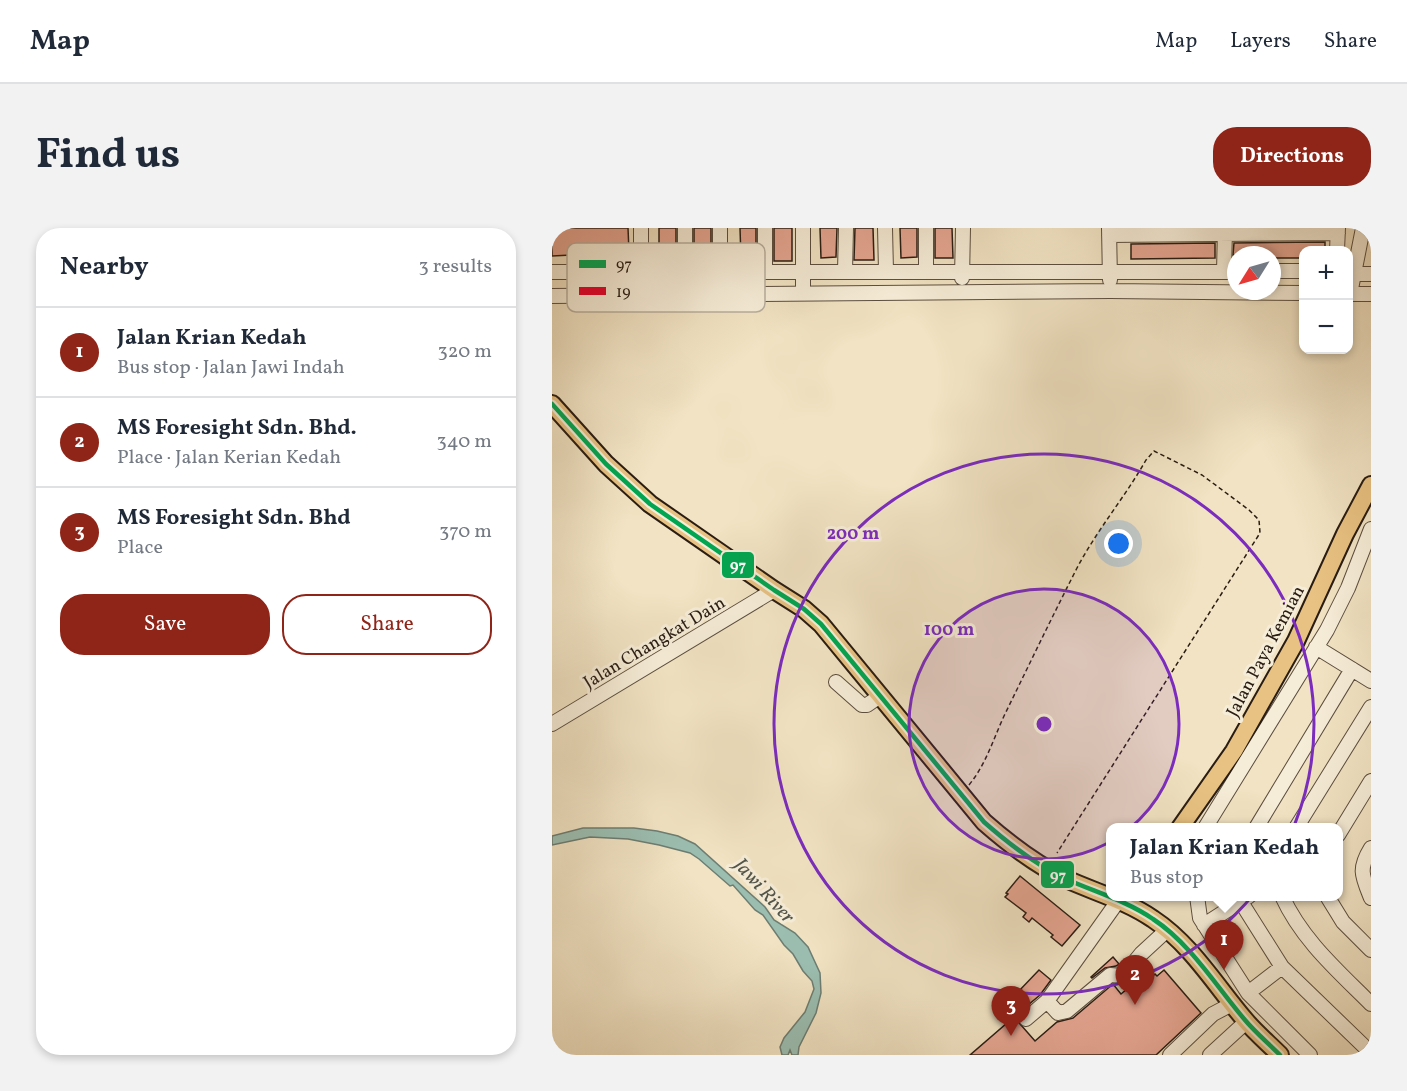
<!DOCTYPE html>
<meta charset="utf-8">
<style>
:root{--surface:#fff;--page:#f2f2f3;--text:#1f2937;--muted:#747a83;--line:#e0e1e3;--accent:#8f2418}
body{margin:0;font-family:Vollkorn,serif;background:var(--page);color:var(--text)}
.controls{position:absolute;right:18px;top:18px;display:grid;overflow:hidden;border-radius:12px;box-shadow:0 3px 9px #0003}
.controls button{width:54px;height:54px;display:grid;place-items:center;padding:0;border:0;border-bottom:2px solid var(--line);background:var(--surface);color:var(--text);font:30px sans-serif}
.compass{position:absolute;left:675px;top:18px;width:54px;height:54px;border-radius:50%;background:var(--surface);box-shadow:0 3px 9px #0003;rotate:233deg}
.you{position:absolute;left:567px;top:316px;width:21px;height:21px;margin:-15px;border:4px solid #fff;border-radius:50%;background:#1a73e8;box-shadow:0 0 0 9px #1a73e833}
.badge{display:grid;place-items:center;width:39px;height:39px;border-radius:50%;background:var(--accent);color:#fff;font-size:20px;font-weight:700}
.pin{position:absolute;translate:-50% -50px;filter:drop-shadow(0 2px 3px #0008)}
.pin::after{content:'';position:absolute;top:32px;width:21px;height:18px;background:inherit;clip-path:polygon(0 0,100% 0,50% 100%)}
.popup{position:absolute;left:554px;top:595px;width:237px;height:78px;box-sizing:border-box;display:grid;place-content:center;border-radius:12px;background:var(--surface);filter:drop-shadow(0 2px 4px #0005);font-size:20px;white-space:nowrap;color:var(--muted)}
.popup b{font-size:22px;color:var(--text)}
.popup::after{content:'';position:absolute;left:50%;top:100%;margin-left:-12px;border:12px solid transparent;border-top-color:var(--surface)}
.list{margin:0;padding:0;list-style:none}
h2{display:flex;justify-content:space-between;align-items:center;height:78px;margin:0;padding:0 24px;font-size:26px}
h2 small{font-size:20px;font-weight:400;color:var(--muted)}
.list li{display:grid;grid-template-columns:39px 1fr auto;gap:18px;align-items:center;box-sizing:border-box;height:90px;padding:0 24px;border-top:2px solid var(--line)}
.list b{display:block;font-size:22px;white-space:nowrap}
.list p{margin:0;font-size:20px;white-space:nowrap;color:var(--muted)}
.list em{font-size:20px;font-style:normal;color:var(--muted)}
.actions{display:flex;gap:12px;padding:18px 24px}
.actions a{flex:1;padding:14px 0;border:2px solid var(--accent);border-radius:24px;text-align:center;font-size:21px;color:var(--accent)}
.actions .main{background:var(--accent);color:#fff}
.map{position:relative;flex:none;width:819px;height:827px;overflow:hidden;border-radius:24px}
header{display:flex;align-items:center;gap:36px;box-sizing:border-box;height:84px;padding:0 30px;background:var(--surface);border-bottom:2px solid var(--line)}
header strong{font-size:28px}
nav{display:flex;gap:33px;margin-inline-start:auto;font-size:21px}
.intro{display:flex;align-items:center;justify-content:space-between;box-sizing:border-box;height:144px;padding:0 36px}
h1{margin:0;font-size:42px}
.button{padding:15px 27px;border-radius:24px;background:var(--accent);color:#fff;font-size:21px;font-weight:700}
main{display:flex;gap:36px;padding:0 36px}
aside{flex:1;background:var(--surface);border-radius:24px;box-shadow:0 3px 9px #0003}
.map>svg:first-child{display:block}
.water{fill:#9bbeb1;stroke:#6d7d72;stroke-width:1.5}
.building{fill:#e5a591;stroke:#291c13;stroke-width:1.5}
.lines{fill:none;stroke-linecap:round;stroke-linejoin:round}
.minor-casing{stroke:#5b4e3f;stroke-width:16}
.major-casing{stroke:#291c13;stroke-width:20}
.path{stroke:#291c13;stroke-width:1.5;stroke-dasharray:4.5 3;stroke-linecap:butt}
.minor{stroke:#f6edd8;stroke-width:14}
.major{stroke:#e8c282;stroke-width:16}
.bus-1-casing{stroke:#f6edd8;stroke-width:9}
.bus-1{stroke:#00a651;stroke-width:4.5}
.ring{fill:none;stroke:#7b2cbf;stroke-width:3}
.labels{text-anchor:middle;stroke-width:6;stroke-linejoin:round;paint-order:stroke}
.street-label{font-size:18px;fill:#291c13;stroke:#f6edd8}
.water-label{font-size:20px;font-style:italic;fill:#51554a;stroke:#f6edd8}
.key{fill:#f6edd8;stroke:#b8ae9d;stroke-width:1.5}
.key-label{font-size:16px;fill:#291c13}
.centre{fill:#7b2cbf;stroke:#f6edd8;stroke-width:3}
.ring-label{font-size:18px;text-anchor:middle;font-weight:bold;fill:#7b2cbf;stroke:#f6edd8;stroke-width:6;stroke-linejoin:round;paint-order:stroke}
.line-badge{stroke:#f6edd8;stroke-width:2}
.badge-label{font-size:16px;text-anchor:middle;font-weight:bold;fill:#fff}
</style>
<header>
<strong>Map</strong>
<nav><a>Map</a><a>Layers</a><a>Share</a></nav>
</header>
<div class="intro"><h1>Find us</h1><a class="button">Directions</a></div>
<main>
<aside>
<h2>Nearby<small>3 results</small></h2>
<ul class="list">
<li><span class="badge">1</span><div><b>Jalan Krian Kedah</b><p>Bus stop · Jalan Jawi Indah</p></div><em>320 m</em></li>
<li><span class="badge">2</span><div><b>MS Foresight Sdn. Bhd.</b><p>Place · Jalan Kerian Kedah</p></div><em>340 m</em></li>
<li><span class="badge">3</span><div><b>MS Foresight Sdn. Bhd</b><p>Place</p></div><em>370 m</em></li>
</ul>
<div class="actions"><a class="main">Save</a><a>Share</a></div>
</aside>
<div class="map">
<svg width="819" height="827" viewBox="0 0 819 827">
<rect width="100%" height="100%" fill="#f1e3c3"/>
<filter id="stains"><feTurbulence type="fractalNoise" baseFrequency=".00333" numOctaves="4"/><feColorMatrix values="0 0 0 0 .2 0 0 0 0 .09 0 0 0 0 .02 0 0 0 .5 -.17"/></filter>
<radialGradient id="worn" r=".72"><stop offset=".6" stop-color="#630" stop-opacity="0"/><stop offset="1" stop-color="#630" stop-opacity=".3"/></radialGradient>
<!-- water -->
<path class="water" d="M31,600h51l23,3 21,5 17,8 70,63 9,13 21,13 13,14 12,26 1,20 -5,20 -17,34 -1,8h-6l-2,-5 -2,5h-6l-2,-8 4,-9 21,-26 9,-23 -2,-8 -9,-10 -10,-17 -9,-9 -21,-30 -8,-5 -22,-25 -3,1 -31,-27 -9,-6 -31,-8 -31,-6 -38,-2 -38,8v-9z"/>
<!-- building -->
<path class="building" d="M0,0h76l1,24 -77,4z
M107,0h17v31h-17z
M142,0h17v31h-17z
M188,0h16v31h-15z
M222,0h18v33h-18z
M268,0h17l-1,29 -15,1z
M303,0h18l1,32h-20z
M348,0h17v29l-16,1z
M383,0h17l1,30h-18z
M773,14v8h-21v8h-32v-3h-39l1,-12z
M663,15v15l-84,1v-15z
M468,648l60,49 -18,21 -11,-9 2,-2 -21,-17 -3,4 -6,-5 3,-4 -21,-16 3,-3 -2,-1z
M561,729l6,7 -3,2 -11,2 -13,10 -1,-1z
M487,742l12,10 -11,15 -12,10 -12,-11z
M612,742l37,43 -45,42h-186l44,-38 21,24 22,-19 16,-4 40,-34 8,10 18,-15 5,5 11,-10 2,2z"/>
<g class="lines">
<!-- minor casing -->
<g class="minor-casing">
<path id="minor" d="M89,0v67
M133,0v43
M213,0v43
M251,0v65
M333,0l1,43
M374,0v43
M557,0l1,52
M557,7l229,-2
M785,22l1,-22
M168,43v-43
M293,43l1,-43
M720,43h32
M0,44h684
M672,44l1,-44
M801,46h18
M410,50l1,-50
M796,66h23
M798,66l13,-66
M0,68l558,-5 194,2
M764,419l55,34
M284,454l26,23h5l13,-9
M0,496l222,-134
M653,600l122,-198 21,-42 23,-59
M704,600l96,-159
M744,600l75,-121
M786,607l33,-54
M819,620c-13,21 -9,28 0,50
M645,668l3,22 48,75 62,62
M730,668c20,44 56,75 89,108
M775,668l16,26 28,28
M689,674l41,65 89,86
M652,697l45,-29
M696,765l34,-26
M495,773l11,12 9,-2 43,-36 13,1 18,-22 26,-24
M474,791l21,-18 71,-100
M618,827l43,-41 19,-10
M658,827l36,-33"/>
</g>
<!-- major casing -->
<g class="major-casing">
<path id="major" d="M0,176l54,60 44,40 124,86 30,19 17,15 163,198c25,22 52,43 82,57 29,13 61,22 87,40 38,25 63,67 92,101 10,12 23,23 35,35
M628,600l54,-77 62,-110 49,-107 26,-49"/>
</g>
<!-- path -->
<path class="path" d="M417,557c17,-21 24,-45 35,-69 24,-49 48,-99 73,-148 20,-38 48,-71 69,-108l8,-9 48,24 47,35 10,10 1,13 -203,320"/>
<!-- minor -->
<use href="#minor" class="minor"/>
<!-- major -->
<use href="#major" class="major"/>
<!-- bus-1 casing -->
<g class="bus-1-casing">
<path id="bus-1" d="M0,176l54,60 44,40 124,86 30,19 17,15 163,198c25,22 52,43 82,57 29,13 61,22 87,40 38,25 63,67 92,101 10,12 23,23 35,35"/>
</g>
<!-- bus-1 -->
<use href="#bus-1" class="bus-1"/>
</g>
<!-- distance rings -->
<circle cx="492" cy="496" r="135" fill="#7b2cbf" fill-opacity=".12"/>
<g class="ring">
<circle cx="492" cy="496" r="135"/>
<circle cx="492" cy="496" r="270"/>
</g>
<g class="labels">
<!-- street labels -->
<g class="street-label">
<text transform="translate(102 414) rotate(-31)" y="6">Jalan Changkat Dain</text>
<text transform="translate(713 423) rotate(-62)" y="6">Jalan Paya Kemian</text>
</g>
<!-- water labels -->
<g class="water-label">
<text transform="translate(213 662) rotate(48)" y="7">Jawi River</text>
</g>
</g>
<!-- legend -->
<rect x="15" y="15" width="198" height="69" rx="9" class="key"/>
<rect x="27" y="32" width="27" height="8" fill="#00a651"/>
<rect x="27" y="59" width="27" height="8" fill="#e4002b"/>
<g class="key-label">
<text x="64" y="42">97</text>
<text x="64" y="69">19</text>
</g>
<circle cx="492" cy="496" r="9" class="centre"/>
<g class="ring-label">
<text x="301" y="311">200 m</text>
<text x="397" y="407">100 m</text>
</g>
<g class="line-badge">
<rect x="169" y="323" width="34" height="28" rx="6" fill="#00a651"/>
<rect x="488" y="632" width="35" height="29" rx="6" fill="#00a651"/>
</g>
<g class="badge-label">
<text x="186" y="343">97</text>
<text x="506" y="653">97</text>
</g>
<rect width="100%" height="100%" filter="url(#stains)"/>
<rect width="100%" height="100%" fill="url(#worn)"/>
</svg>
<div class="controls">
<button>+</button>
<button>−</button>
</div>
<svg class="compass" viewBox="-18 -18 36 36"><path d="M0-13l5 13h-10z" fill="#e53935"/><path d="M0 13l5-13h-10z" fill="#747a83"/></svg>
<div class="you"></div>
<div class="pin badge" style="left:672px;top:742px">1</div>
<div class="popup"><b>Jalan Krian Kedah</b>Bus stop</div>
<div class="pin badge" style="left:583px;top:777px">2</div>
<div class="pin badge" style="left:459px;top:808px">3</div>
</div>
</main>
